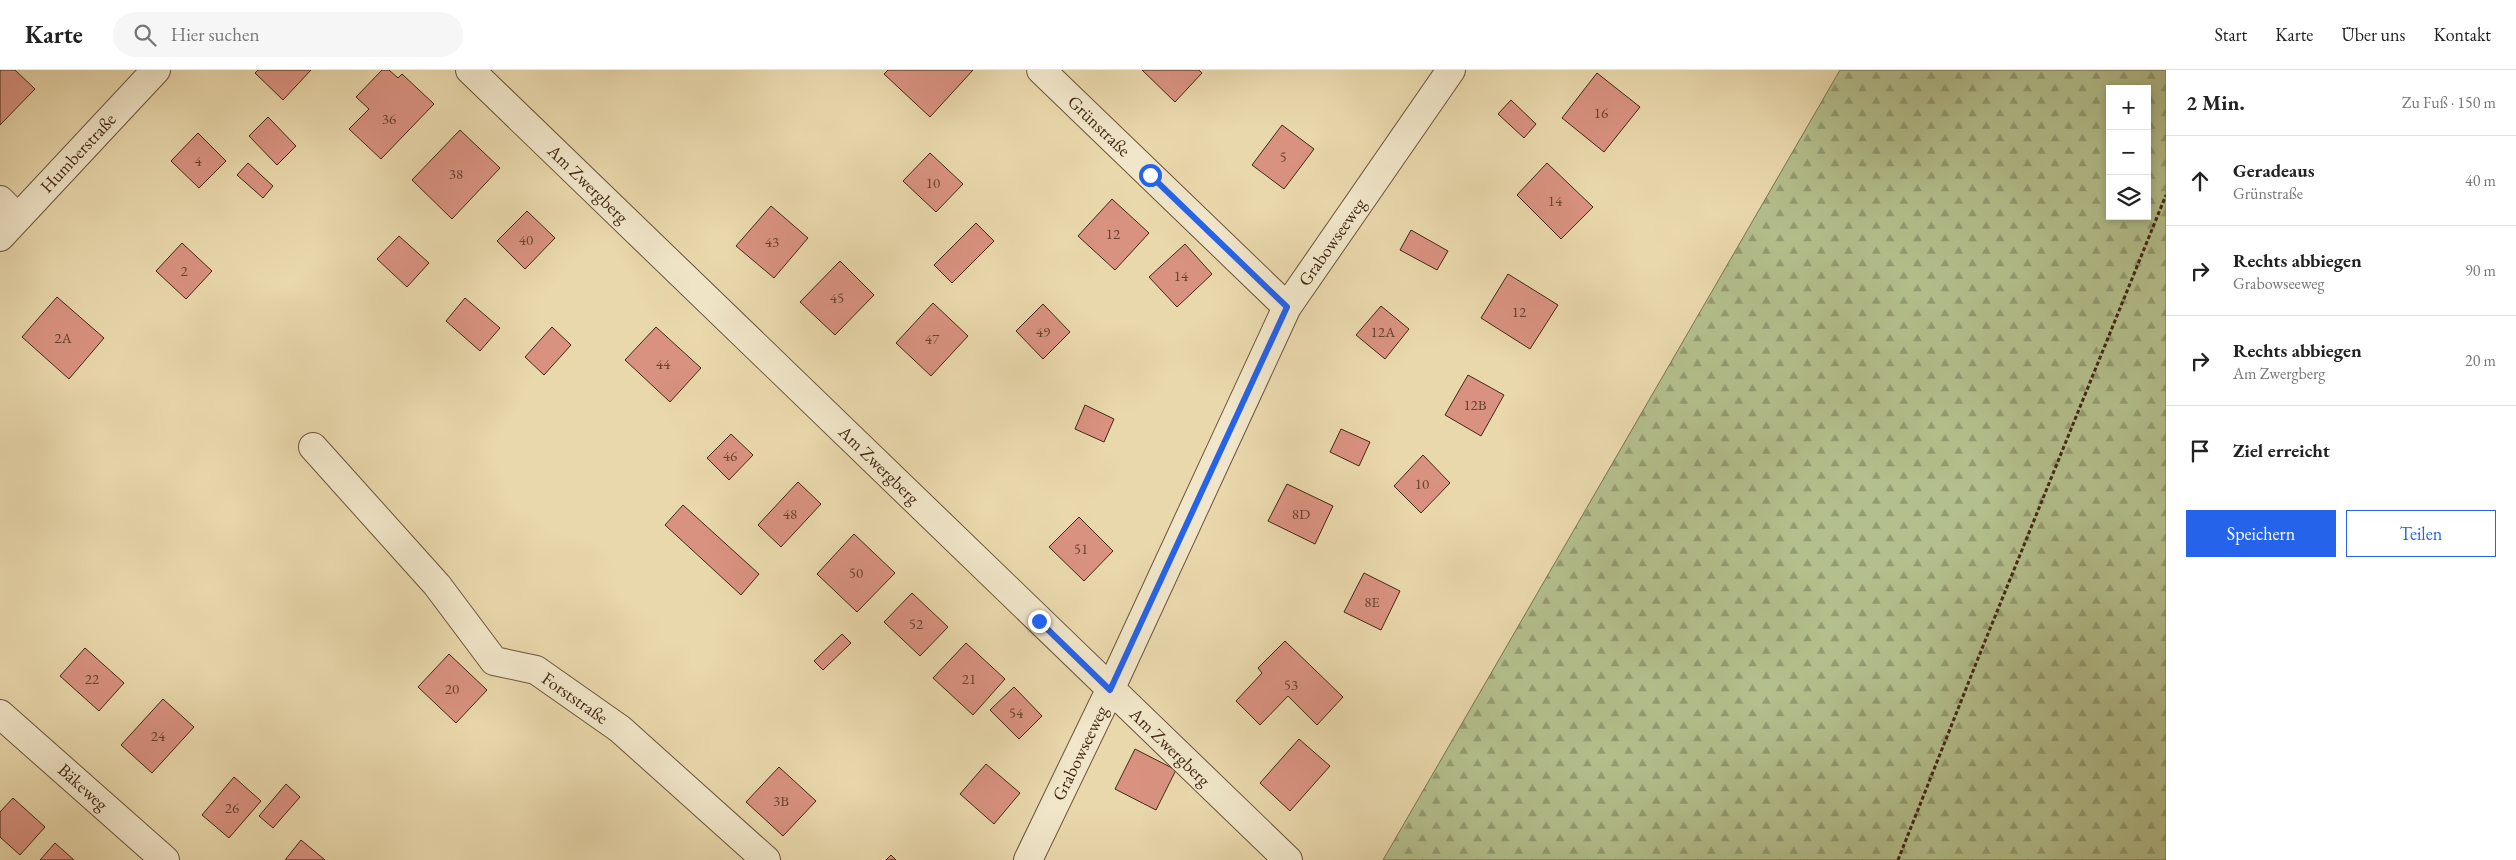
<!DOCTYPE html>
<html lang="de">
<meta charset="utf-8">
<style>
:root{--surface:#fff;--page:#f6f6f6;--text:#222;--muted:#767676;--line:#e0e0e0;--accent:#2563eb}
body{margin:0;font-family:"EB Garamond",serif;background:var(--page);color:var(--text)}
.controls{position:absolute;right:15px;top:15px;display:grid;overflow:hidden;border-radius:0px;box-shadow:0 2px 8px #0003}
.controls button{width:45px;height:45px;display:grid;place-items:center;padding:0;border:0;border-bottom:1px solid var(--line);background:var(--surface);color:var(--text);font:25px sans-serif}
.stop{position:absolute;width:15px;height:15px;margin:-11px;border:4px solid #2563eb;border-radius:50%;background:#fff}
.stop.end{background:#2563eb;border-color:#fff;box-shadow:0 1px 5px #0008}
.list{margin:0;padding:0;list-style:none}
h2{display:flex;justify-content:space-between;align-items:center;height:65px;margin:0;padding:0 20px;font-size:21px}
h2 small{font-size:16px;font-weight:400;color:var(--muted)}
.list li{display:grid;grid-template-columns:32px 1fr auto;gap:15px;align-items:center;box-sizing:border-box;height:90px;padding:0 20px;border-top:1px solid var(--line)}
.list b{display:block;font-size:19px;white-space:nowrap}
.list p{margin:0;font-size:16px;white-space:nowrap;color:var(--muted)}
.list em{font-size:16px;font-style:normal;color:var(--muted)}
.actions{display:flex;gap:10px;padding:15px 20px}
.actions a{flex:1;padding:11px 0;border:1px solid var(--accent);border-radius:0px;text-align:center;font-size:18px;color:var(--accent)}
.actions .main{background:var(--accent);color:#fff}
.icon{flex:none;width:28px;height:28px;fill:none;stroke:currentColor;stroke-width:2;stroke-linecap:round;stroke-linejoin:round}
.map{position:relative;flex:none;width:2166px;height:790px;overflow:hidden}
header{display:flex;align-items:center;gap:30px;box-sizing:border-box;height:70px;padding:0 25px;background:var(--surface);border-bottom:1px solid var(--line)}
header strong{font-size:24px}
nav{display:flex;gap:28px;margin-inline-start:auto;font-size:18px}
.search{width:350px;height:45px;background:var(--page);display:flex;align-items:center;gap:12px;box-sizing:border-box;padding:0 18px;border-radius:28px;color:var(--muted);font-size:19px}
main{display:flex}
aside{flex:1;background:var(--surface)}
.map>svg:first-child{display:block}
.forest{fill:url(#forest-firs);stroke:#7a7350;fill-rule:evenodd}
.building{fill:#d99280;stroke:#422713}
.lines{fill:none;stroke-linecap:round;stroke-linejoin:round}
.minor-casing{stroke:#6c5339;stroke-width:30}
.path{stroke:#422713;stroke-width:3;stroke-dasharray:4 2.5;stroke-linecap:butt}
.minor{stroke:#f1e6c9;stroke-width:28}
.route{stroke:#2563eb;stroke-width:6}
.labels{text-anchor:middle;stroke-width:4;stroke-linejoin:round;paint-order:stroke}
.number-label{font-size:15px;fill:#68422e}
.street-label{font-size:18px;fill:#422713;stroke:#f1e6c9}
</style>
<header>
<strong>Karte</strong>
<div class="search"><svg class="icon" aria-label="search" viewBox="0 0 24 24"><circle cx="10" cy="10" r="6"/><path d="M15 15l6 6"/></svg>Hier suchen</div>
<nav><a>Start</a><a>Karte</a><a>Über uns</a><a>Kontakt</a></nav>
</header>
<main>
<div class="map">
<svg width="2166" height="790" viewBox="0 0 2166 790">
<defs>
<pattern id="forest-firs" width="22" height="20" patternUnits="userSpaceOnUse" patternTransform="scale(1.25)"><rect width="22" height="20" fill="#b3bf8c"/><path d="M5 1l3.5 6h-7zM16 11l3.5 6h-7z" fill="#939b71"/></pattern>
</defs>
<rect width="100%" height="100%" fill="#e9d8ac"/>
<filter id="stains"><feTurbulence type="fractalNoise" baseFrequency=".004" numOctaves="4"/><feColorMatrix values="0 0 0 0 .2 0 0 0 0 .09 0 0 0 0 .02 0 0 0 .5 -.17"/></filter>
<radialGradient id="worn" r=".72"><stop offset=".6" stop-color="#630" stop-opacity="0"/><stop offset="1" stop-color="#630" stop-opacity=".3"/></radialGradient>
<!-- forest -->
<path class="forest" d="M1840,0h326v790h-783zM2110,19h37v127h-37z"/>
<!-- building -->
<path class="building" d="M0,0h15l20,19 -35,36z
M258,0h53l-28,30 -28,-27z
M382,0h7l9,8 4,-4 32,30 -53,55 -32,-30 20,-20 -13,-12z
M888,0h85l-43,47 -46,-43z
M1142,0h57l3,3 -27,29z
M1597,3l43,34 -36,45 -42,-34z
M1511,30l25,24 -12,14 -26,-24z
M268,47l28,29 -19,19 -28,-29z
M1282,55l32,24 -30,40 -32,-24z
M460,60l40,38 -48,51 -40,-39z
M198,63l28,28 -27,27 -28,-27z
M930,83l33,31 -27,28 -33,-31z
M248,93l25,23 -10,12 -26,-23z
M1547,93l46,44 -32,32 -44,-44z
M1112,129l37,34 -34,37 -37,-34z
M771,136l37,32 -34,40 -38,-32z
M527,141l28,27 -30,31 -28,-28z
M976,153l18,18 -42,42 -18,-18z
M1411,160l37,21 -11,19 -37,-20z
M399,166l30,27 -22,24 -30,-28z
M182,173l30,28 -26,28 -30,-28z
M1185,174l27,30 -35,33 -28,-30z
M840,191l34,34 -39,40 -35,-33z
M1508,204l50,31 -28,44 -49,-31z
M57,227l47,41 -35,41 -47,-42z
M465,228l35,30 -20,23 -34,-30z
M933,233l35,33 -37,40 -35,-33z
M1043,234l27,28 -27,27 -27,-28z
M1381,236l28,23 -24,30 -29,-24z
M552,257l19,18 -27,30 -19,-18z
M656,257l45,41 -31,34 -45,-42z
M1468,305l36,20 -23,41 -36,-21z
M1085,335l29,14 -10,23 -29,-13z
M1341,359l29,13 -11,24 -29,-14z
M731,364l22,21 -24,25 -22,-22z
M1423,385l27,28 -29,30 -27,-27z
M798,412l23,22 -40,43 -23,-22z
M1287,414l46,22 -18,38 -47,-23z
M683,435l76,69 -18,21 -76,-70z
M1079,447l34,34 -29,30 -35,-34z
M854,464l41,39 -38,39 -40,-38z
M1364,503l36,18 -19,39 -37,-18z
M912,523l36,34 -28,29 -36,-34z
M842,564l9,9 -28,27 -9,-9z
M1285,571l58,56 -26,28 -29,-29 -28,29 -24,-24 26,-28 -4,-5z
M966,573l39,36 -32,36 -40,-37z
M85,578l39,35 -25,28 -39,-35z
M449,584l38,36 -31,33 -38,-36z
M1014,617l28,29 -23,23 -29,-29z
M163,629l31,28 -42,46 -31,-28z
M1299,669l31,27 -40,45 -30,-28z
M1135,679l41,21 -20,40 -41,-21z
M986,694l34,29 -26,31 -34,-30z
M779,697l37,34 -33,35 -37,-34z
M234,707l27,24 -32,37 -27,-23z
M286,714l14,13 -27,31 -14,-12z
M13,728l32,29 -25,28 -20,-18v-25z
M301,770l24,20h-40z
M55,773l19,17h-34z
M891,785l5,5h-10z"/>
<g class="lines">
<!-- minor casing -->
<g class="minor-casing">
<path id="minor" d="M470,0l818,790
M1041,0l246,237
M0,130l17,17
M0,167l156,-167
M313,377l124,138 57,76 42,9 84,59 146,131
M0,644l165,146
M1028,790l82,-170 177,-383 164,-237"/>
</g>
<!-- path -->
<path class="path" d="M1898,790l83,-209 185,-456"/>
<!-- minor -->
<use href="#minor" class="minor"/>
</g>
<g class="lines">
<!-- route -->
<path class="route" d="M1039,551l71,69 177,-383 -137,-132"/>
</g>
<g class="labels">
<!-- number labels -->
<g class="number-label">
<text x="1601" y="48">16</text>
<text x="389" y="54">36</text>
<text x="1283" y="92">5</text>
<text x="198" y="96">4</text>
<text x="456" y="109">38</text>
<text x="933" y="118">10</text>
<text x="1555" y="136">14</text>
<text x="1113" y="169">12</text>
<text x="526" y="175">40</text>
<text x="772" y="177">43</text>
<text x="184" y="206">2</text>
<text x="1181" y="211">14</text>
<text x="837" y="233">45</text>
<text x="1519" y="247">12</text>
<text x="1043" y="267">49</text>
<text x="1383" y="267">12A</text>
<text x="63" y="273">2A</text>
<text x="932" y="274">47</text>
<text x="663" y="299">44</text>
<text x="1475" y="340">12B</text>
<text x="730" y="391">46</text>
<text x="1422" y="419">10</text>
<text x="790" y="449">48</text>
<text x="1301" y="449">8D</text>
<text x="1081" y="484">51</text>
<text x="856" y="508">50</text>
<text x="1372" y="537">8E</text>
<text x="916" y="559">52</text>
<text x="92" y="614">22</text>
<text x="969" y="614">21</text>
<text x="1291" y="620">53</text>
<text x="452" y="624">20</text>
<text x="1016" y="648">54</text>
<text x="158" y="671">24</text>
<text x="781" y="736">3B</text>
<text x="232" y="743">26</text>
</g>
<!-- street labels -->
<g class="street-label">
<text transform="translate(1099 56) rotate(44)" y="6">Grünstraße</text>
<text transform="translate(78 83) rotate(-47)" y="6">Humberstraße</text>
<text transform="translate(588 114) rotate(44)" y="6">Am Zwergberg</text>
<text transform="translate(1332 172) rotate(-55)" y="6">Grabowseeweg</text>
<text transform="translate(879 395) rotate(44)" y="6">Am Zwergberg</text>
<text transform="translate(575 628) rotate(35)" y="6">Forststraße</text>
<text transform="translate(1170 677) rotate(44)" y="6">Am Zwergberg</text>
<text transform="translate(1080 683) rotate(-64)" y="6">Grabowseeweg</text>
<text transform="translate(83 717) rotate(42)" y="6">Bäkeweg</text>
</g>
</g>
<rect width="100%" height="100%" filter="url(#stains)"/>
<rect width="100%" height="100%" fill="url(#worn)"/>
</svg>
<div class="controls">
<button>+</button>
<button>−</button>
<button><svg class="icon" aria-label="layers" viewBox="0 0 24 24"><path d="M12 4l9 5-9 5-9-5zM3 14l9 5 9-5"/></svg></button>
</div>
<div class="stop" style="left:1150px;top:105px"></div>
<div class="stop end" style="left:1039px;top:551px"></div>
</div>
<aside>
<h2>2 Min.<small>Zu Fuß · 150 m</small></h2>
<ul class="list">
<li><svg class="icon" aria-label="ahead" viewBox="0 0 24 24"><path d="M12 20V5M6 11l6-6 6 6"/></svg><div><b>Geradeaus</b><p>Grünstraße</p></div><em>40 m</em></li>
<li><svg class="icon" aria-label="right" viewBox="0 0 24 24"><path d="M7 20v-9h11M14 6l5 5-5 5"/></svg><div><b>Rechts abbiegen</b><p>Grabowseeweg</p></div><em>90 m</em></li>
<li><svg class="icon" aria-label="right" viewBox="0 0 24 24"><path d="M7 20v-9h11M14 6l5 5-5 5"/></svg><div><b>Rechts abbiegen</b><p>Am Zwergberg</p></div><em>20 m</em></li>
<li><svg class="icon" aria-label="arrive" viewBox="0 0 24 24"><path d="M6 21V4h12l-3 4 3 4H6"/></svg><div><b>Ziel erreicht</b></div></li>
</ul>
<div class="actions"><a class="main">Speichern</a><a>Teilen</a></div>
</aside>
</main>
